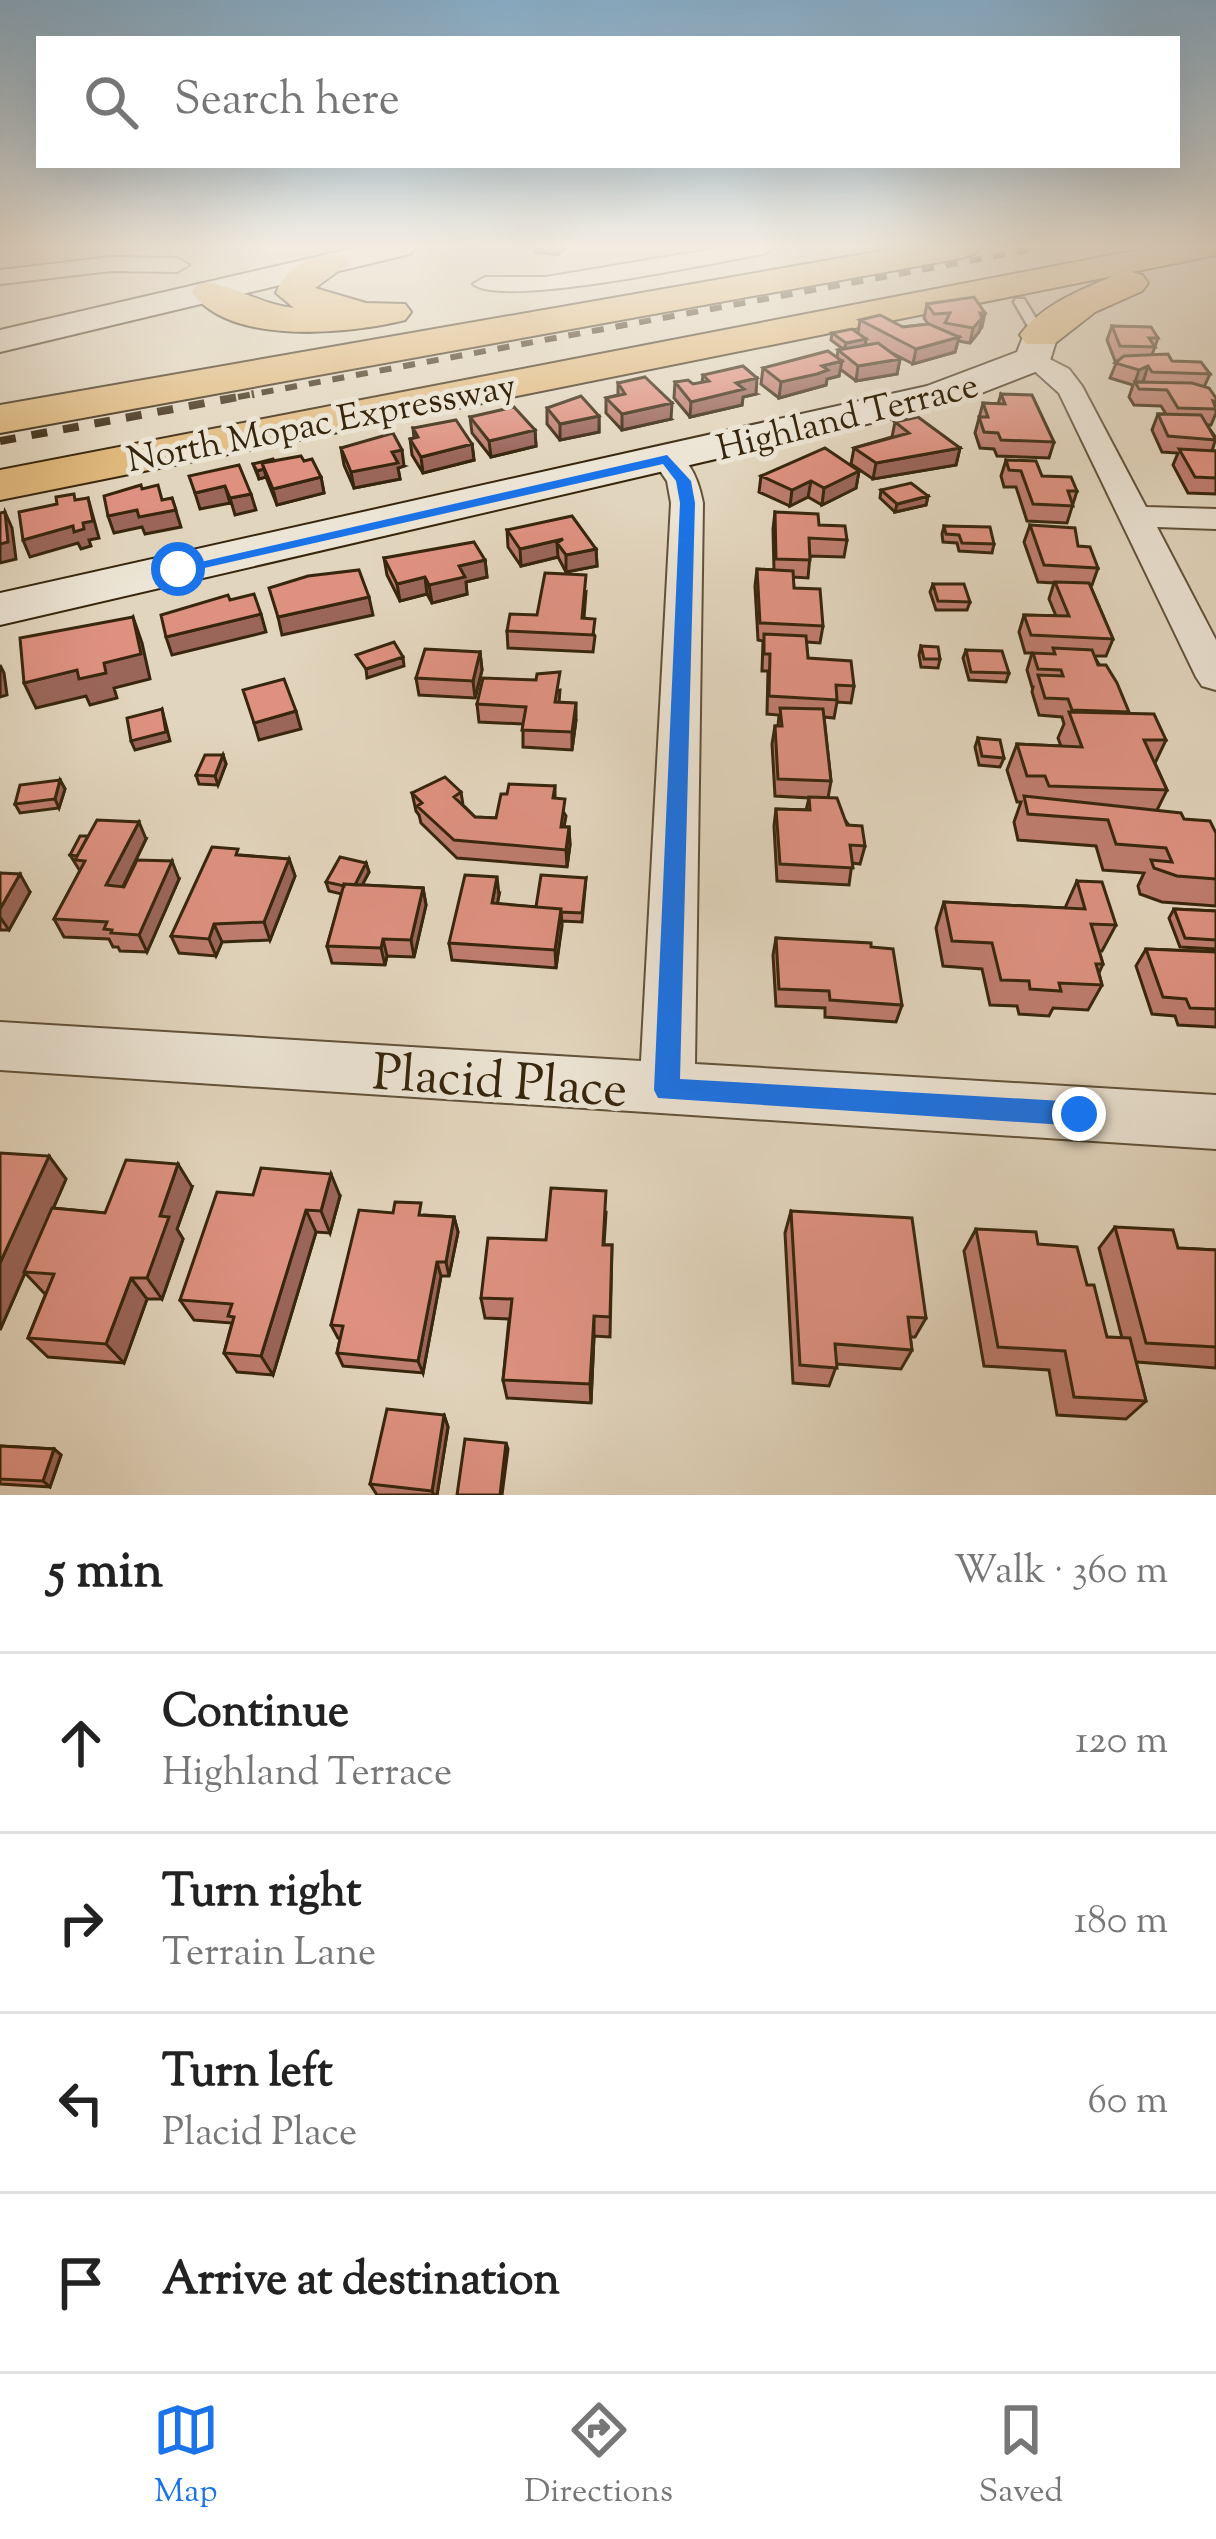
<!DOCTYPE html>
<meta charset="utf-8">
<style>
:root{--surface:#fff;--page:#f6f6f6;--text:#222;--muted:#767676;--line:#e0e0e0;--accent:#1a73e8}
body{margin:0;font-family:"Sorts Mill Goudy",serif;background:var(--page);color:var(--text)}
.stop{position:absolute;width:36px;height:36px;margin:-27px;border:9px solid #1a73e8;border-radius:50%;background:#fff}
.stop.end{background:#1a73e8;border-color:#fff;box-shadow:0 3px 12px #0008}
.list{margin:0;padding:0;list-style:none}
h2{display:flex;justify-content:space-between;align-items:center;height:156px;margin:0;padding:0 48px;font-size:51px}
h2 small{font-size:39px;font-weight:400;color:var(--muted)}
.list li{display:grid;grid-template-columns:78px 1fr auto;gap:36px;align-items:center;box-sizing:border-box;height:180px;padding:0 48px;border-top:3px solid var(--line)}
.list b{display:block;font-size:45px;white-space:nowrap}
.list p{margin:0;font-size:39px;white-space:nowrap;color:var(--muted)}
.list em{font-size:39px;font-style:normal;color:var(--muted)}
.icon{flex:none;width:66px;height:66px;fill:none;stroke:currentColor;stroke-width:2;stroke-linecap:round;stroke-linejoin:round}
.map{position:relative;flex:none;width:1216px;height:1495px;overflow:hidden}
.search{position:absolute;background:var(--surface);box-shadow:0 12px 48px #0002;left:36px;right:36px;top:36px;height:132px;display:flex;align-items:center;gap:30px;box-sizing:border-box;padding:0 42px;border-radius:0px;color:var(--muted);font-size:45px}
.sheet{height:876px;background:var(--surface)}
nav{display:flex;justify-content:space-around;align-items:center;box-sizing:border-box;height:168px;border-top:3px solid var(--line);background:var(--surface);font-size:33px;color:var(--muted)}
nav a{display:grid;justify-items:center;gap:6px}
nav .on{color:var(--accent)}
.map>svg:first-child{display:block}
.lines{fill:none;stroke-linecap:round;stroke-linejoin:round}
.lane-casing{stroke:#625239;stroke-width:5}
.street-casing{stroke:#625239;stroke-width:4}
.secondary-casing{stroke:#37260d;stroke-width:4}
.highway-casing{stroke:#37260d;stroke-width:4}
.lane{fill:#ece4d4;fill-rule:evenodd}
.street{fill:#ece4d4;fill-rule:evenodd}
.secondary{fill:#ece4d4;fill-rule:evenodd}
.highway{fill:#e1ba7e;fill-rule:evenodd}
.rail-far1{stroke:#37260d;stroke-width:6;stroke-dasharray:12 12;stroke-linecap:butt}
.rail{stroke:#37260d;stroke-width:8;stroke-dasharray:16 16;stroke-linecap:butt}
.wall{fill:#bf7d6f;stroke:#37260d;stroke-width:3}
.shaded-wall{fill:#9b665a;stroke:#37260d;stroke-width:3}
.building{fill:#de9181;stroke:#37260d;stroke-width:3}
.route{fill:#1a73e8}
.labels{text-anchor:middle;stroke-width:10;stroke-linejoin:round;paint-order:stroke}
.far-street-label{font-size:36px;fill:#37260d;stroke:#ece4d4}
.near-street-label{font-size:51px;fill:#37260d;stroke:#ece4d4}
</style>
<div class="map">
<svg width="1216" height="1495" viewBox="0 0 1216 1495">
<rect width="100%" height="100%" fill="#e2d5bd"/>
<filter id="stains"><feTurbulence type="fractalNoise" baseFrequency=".00167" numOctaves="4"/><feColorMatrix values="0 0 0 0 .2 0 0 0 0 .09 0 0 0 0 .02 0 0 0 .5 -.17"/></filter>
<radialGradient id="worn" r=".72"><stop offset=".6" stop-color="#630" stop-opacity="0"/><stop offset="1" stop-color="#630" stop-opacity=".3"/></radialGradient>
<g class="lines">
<!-- lane casing -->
<g class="lane-casing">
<path id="lane" d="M1016,299h8l22,36 -1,3h-10l-21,-36z"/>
</g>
<!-- street casing -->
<g class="street-casing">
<path id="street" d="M725,247h49l-11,7c-48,8 -261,55 -290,30l12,-7h61z
M111,257l66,1 12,7 -12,7 -66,-1 -111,13v-14z
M1034,351l35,18 13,17 64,121 70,2v20l-59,-2 59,113v50l-14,-4 -6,-9 -137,-284 -38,-34z
M667,450c23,5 32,32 36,53l-8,561 521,31v54l-1216,-79v-48l641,39 30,-558 -4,-22 -15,-22z"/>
</g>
<!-- secondary casing -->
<g class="secondary-casing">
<path id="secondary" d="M359,247h56l-5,7 -410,98v-22z
M1040,324l13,3 5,8 -10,32 -95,37 -953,221v-32l927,-207 90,-34 10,-25z"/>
</g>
<!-- highway casing -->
<g class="highway-casing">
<path id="highway" d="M904,247h76l-6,7 -12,4 -962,175v-28z
M1153,247h63v8l-84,17 10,3 6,8 -6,8 -47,21 -41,32h-28l-6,-9c21,-30 61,-45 93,-59l-1113,224v-30z
M330,253l13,3 5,8 -33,24 51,15 39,1 6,8 -6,8c-55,14 -176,26 -213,-28l6,-8c25,-6 60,21 96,24l-18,-15c9,-24 30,-34 54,-40z"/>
</g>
<!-- lane -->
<use href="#lane" class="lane"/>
<!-- street -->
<use href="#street" class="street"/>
<!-- secondary -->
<use href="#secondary" class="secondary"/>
<!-- highway -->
<use href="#highway" class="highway"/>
<!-- rail-far1 -->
<path class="rail-far1" d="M238,397l806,-150"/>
<!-- rail -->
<path class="rail" d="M0,441l254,-47"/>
</g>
<!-- wall -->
<path class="wall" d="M536,247h31l-10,8 -21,-3z
M927,304l58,9 -3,14 -12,16 -12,-2 -3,11 -42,12 -21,-11 8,6 -3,15 -41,7 -16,-12 -1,7 -12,3 -1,6 -47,13 -18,-14 2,-16 74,-10 1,-8 5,-1 -12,-9 1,-7h26l2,-13 43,7 25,-3 -4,-6z
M1112,326l46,12 -6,17 58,19 -6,13 12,11v15l-5,12h-4l9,13 -4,13h4v43l-28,-1 -15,-28 5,-12 -16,-1 -10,-22 6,-16h8l-5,-8 -27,-1 -5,-8 4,-12 -23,-7 7,-17h-2l-8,-21z
M703,375l53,19 -13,3 -1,8 -52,12 -16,-19 1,-16 18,2 9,-1z
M618,383l53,36 -49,11 -16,-17v-15l12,-3z
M1001,394l53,48 -5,16 -52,-2 -3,-7 -14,-1 -5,-15 8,-30 15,1z
M547,408l52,8v16l-39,8 -13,-16z
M470,417l65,13 1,16 -45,11 -19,-24z
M895,422l65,26 -4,17 -83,14 -22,-15 3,-16 38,-11z
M413,428l59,16 2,16 -51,13 -11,-18 -2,-16 4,-1z
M341,448l63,18 -6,2 2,11 -46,9 -10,-23z
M1006,460l71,31 -10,32 -40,-2 -11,-34h-12l-3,-11z
M274,461h30l17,16 3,16 -47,12 -11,-28 -7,2 -6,-15z
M859,471l-3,17 -34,17 -14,-8 -18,9 -31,-14 2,-16z
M881,490l47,6 -2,9 -31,7 -15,-14z
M775,512l44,13 28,15 -3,17 -34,-1 -2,22 -15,-1 1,11 29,38 -3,17 -14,-1 2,16 46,28 -3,17 -14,-1 -3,16 -10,-1 7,64 -3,17 37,48 -5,18 -8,-1 -3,22 -72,-4 -3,-55 2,-17 30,1 3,-12 -34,-2 -3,-52 3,-18h3l1,-11 -12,-1 1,-43h-6l1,-30 -5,-1 -3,-54 2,-17 17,1 -1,-41z
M1030,525l48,21 20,22 -6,17h-2l23,54 -7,17h-12l35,58 37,26 -11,23 12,27 -10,20 59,23v73l-54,-4 -22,-8 -2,-8 6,-13 -41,-3 -7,-24 -78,-6 -4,-18 7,-20h-4l-10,-32 10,-26 44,2 -3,-8 6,-14 -2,-7 -23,-2 -7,-23 1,-5h-1l-5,-17 5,-17h-7l-6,-21 5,-17 32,1 -7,-17 5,-16 -16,-1 -14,-40z
M944,526l50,18 -2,9 -33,-2 -2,-8 -14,-1 -1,-8z
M507,530l89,19 1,17 -31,6 -8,-15 -37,9 -13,-19z
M384,558l101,2 2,17 -21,5 1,12 -35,9 -5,-9 -27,7 -13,-26z
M933,584l37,18 -3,8h-31l-6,-18z
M586,592l-2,26 11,18 -2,16 -85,-4 -1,-17z
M921,646l19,13 -2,9 -17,-1 -2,-12z
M966,650l43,23 -3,9 -37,-2 -6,-22z
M480,652l2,18 -7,28 -56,-3 -3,-17z
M560,690l-1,12 17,18 -4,30 -49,-3v-23l-44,-2 -2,-18z
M978,738l26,20 -4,9 -21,-2 -4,-18z
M223,755l3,9 -8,21 -19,-1 -3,-9z
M60,780l5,9 -6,19 -39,5 -5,-9z
M555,786v12l11,18 -2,11h5l1,18 -3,22 -110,-9 -36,-35 -2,-8 -3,-4 -4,-18 49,-1 2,13 12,12 21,1 11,-24z
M146,839l-23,48 56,-8 -32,73 -27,-1 -2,-4h-5l-4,-8 -45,-2 -10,-18 26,-48 -10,-16z
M240,855l49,4 6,17 -25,64 -48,2 -6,14 -37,-3 -8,-17z
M366,863l3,9 -7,13 61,3 3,17 -12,52 -27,-1 -2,9 -53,-2 -5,-17 15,-52 -13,-3 -3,-9z
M0,873l30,19 -21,38h-9z
M586,878l-4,44 -20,-1 -6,47 -104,-8 -3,-17 50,-48 -2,9 39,3z
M1077,881l39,44 -14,26h-3l4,13 -4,9 3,12 -14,25 -35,-2 -4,8 -30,-2 -2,-8 -27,-1 -8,-36 -39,-3 -7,-38 8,-26 121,6z
M1174,909l42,2v38l-36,-2 -11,-29z
M776,938l95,9 31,58 -6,17 -71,-5v-9l-49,-2 -3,-51z
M1146,949l70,3v75l-38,-2 -3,-9 -23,-2 -16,-48z
M66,1179l-13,29 52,5 87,-26 -15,42 6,10 -21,60h-15l-23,64 -76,-6 -20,-19 18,-45h-2l-19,-20 -25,57z
M253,1195l87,1 -10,37 -14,-1 -43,143 -36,-3 -13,-19 8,-30 -38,-3 -14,-20z
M791,1211l135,107 -11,19h-5l2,13 -11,19 -64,-5 -8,22 -36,-3 -8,-150z
M606,1213l-2,32h8l-2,92 -16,-1 -3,67 -84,-5 -4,-18 6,-61 -24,-1 -4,-20 65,-58z
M424,1215l30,2 4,15 -9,44h-8l-18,97 -80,-7 -6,-13 3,-14 -2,-1 -7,-13z
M1115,1227l63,21 38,2v118l-80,-6 10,39 -20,18 -69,-4 -8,-45 -65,-4 -20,-115 12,-22 62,15 49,41 20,52 15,1 -23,-90z
M444,1415l4,12 -11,68h-60l-7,-11z
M0,1446l54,3 7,6 -11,32 -50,-3z"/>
<!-- shaded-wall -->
<path class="shaded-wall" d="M982,318l-3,14 -9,11 3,-15z
M959,337l-4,15 -42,12 3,-15z
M866,339l-1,7 -21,4 2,-7z
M900,359l-3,15 -41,7 2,-15z
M842,361l-3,15 -12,3 -1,6 -47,13 2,-16 41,-16z
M1148,366l-5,16h-8l4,-12z
M757,378l-1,16 -13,3 -1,8 -52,12 1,-15 45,-19z
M672,403l-1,16 -49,11v-16z
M599,416v16l-39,8v-16z
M535,430l1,16 -45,11 -2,-16z
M472,444l2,16 -51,13 -2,-16z
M960,448l-4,17 -83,14 3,-16z
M402,450l2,16 -6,2 2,11 -46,9 -3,-16 41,-20z
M264,469l2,8 -7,2 -2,-8z
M859,471l-3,17 -34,17 2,-17z
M321,477l3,16 -47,12 -4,-16z
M811,481l-3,16 -18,9 2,-16z
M225,486l5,17 -30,6 -5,-16z
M251,494l5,16 -21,5 -5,-17z
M928,496l-2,9 -31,7 2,-8z
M88,498l11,40 -10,2 2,6 -10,3 -3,-6 -48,14 -7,-17z
M172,498l9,29 -36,7 -3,-7 -28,6 -6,-17z
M5,512l7,16 4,31 -16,4v-19z
M563,539l-6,4 1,14 -37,9 -1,-17z
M596,549l1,17 -31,6v-17z
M485,560l2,17 -21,5 1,12 -35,9 -3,-18 30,-19z
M425,577l2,17 -27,7 -3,-17z
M369,597l4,18 -91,20 -4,-18z
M261,614l5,18 -94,23 -6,-18z
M133,617l9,26 8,36 -36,9 3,10 -27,7 -4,-9 -50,12 -12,-25 80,-20z
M480,652l2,18 -7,28 -2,-17z
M403,657l1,9 -37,12 -1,-9z
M0,665l4,8 3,22 -7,2z
M576,703v17l-4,30v-18z
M162,709l8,32 -35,9 -4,-9z
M296,711l5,18 -42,11 -5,-17z
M223,755l3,9 -8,21 -3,-9z
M60,780l5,9 -6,19 -4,-9z
M139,822l7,17 -31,64 -9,-18z
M569,827l1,18 -3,22 -1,-17z
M289,859l6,17 -25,64 -6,-18z
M172,861l7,18 -32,73 -8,-17z
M366,863l3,9 -13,25 -3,-9z
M20,874l10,18 -21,38 -9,-13v-8z
M497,877l2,18 -5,26 -2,-18z
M423,888l3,17 -12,52 -3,-17z
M561,909l1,17 -6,42 -1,-18z
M214,924l8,18 -6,14 -7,-17z
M383,939l4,17 -2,9 -4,-17z
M49,1156l17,23 -66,151v-67z
M178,1164l14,23 -15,42 6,10 -21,60 -15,-21 13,-62z
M331,1174l9,22 -10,37 -9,-22z
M306,1210l10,22 -43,143 -12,-19z
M454,1217l4,15 -9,44 -3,-14z
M437,1262l4,14 -18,97 -5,-12z
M131,1278l16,21 -23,64 -18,-19z
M594,1316v20l-3,67 -1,-19z
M444,1415l4,12 -11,68h-3l-2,-4z
M506,1443l2,6 -6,46h-2z
M54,1449l7,6 -11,32 -7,-6z"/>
<!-- building -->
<path class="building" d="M974,297l11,16h-5l2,5 -9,10 -28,-5 5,-10 -16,1 -7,-10z
M880,315l23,12 26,-3 30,13 -43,12 -56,-29z
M1112,326l39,1 7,11h-9l6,9 -35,-1z
M852,329l14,10 -20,4 -14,-10z
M878,343l22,16 -42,7 -20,-16z
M828,351l14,10 -20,5 6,4 -11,4 -36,8 -18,-14z
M1168,354l4,7 29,1 9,12 -58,-2 -4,-6 -9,4 -24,-7 9,-7z
M743,366l14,12 -21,5 8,6 -53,13 -16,-20 13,-2 5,4 16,-3 -6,-6z
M645,377l27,26 -50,11 -16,-16 19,-4 -7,-11z
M1135,382l57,1 17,5 7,10v4l-3,-1 3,8 -38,-1 -11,-18 -28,-1z
M1001,394l31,1 22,47 -53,-2 -3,-7 -14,-1 -5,-15h9l-5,-14 22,1z
M581,396l18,20 -39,8 -13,-16z
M514,407l21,23 -46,11 -19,-24z
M1158,414l43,1 15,25 -48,-4z
M918,417l42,31 -84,15 -22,-15 55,-15 -14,-11z
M456,420l16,24 -51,13 -11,-18 8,-2 -5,-9z
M393,433l9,17 -10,2 6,11 -47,9 -10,-24z
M825,448l34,23 -35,17 -13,-7 -19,9 -31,-14z
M1179,449l37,2v27l-21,-1z
M301,456l3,5 8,-2 9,18 -48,12 -11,-26z
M273,459l1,2 -12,2 2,6 -7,2 -4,-7z
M1006,460l30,1 6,15 29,1 6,14h-9l5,15 -40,-2 -12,-33 -12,-1z
M239,465l12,29 -21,4 -5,-12 -30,7 -6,-17z
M911,483l17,13 -31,8 -16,-14z
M141,485l1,4 16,-4 4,15 10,-2 4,12 -37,7 -2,-7 -29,6 -4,-20z
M74,494l1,6 13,-2 5,23 -10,2 1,6 -10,3 -1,-6 -50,14 -4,-28 38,-8 -1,-7z
M5,512l3,30 -8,2v-31z
M775,512l43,2 1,11 26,1 2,14 -38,-2 1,22 -34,-1z
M572,516l24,33 -30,6 -9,-12 6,-4 -43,10 -13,-19z
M1030,525l45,3 3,18 12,1 8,21 -54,-3z
M944,526l46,1 4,17 -32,-1 -3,-8 -13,-1z
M474,542l11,18 -26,6 6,11 -36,8 -4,-8 -28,7 -13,-26z
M757,569l36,2 1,17 26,1 3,37 -63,-3z
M359,570l10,27 -91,20 -9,-29 39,-12z
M545,573l41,2 -4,43 13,1 -2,16 -86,-4 3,-17 27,1z
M1055,582l34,1 24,56 -82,-4 -7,-20 45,1z
M933,584h31l6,18 -32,-1z
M254,594l7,20 -95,23 -5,-22 67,-20 2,5z
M133,617l8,37 -37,9 2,10 -27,6 -2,-9 -53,13 -4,-45z
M764,634l42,2 2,22 43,3 3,25 -18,-1 1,15 -68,-4 1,-42h-6z
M394,642l9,15 -37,12 -10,-14z
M921,646l17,1 2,12h-16z
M1053,648l39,2 6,15h8l11,18 12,29 -57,-2 -4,-11 -23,-1 -7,-23 25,1 -2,-6 -23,-1 -5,-16 22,1z
M425,649l55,3 -7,29 -57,-3z
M966,650l36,1 7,22 -38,-1z
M560,672l-5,30 21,1 -4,29 -50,-2 4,-23 -49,-3 6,-26 53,2 1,-6z
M284,679l12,32 -42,12 -11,-33z
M780,708l43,1 8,72 -53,-2 -3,-53h7z
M162,709l4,23 -35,9 -4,-23z
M1069,712l85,2 12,26h-22l23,50 -118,-4 -4,-10h-18l-10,-32 65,3z
M978,738l22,2 4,18 -22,-2z
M205,755h18l-8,21 -19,-1z
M445,777l16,15 -7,5 21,20 21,1 5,-24h6l2,-10 46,2 -2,12 12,1 -4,28h8l-3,23 -112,-10 -37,-34 5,-3 -10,-10z
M60,780l-5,19 -40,5 5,-19z
M1024,796l157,17 3,6 26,2 6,12v46l-39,-3 -23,-8 -3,-8 21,2 -6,-14 -50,-4 -8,-24 -80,-6z
M809,797l28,1 10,27 15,1 3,20 -15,-1 3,23 -73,-4 -4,-55 34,1z
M97,820l42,2 -33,63 18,2 13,-27 35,1 -33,74 -28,-2 1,-3 -8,-1 3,-7 -53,-3 31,-58 -10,-1z
M80,836h8l-11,20 -7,-1z
M212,847l26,2 -2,6 53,4 -25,63 -50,2 -5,15 -38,-3z
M340,857l26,6 -11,22 -11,-1v2l-18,-4z
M0,873l20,1 -20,35z
M465,875l32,2 -5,26 69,6 -6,41 -106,-7z
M541,875l45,3 -4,35 -21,-1v-3l-25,-2z
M1077,881l25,1 14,43 -25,-1 12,40h-7l6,21 -43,-2 2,8 -31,-2 -1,-8 -28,-1 -9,-37 -40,-2 -8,-39 141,7z
M344,884l79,4 -12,52 -28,-1 -2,9 -54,-2z
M1174,909l42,2v29l-31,-2z
M776,938l95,5v4l22,2 9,56 -72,-5 -1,-9 -50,-2z
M1146,949l70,3v57l-26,-1 -4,-9 -23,-2z
M0,1153l49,3 -49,107z
M126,1160l52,4 -18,52 9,1 -22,61h-16l-25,66 -78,-6 26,-64 -30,-2 28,-64 53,5z
M261,1168l70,6 -10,37 -15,-1 -45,146 -37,-3 10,-36 -6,-1 4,-12 -52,-4 37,-108 36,3z
M551,1188l55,3 -3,54h9l-2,72 -16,-1 -4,68 -87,-4 9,-81 -31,-1 7,-60 58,2z
M395,1202l26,1 -2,12 35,2 -8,45h-9l-19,99 -81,-8 6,-27 -12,-1 28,-115 34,3z
M791,1211l121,7 14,100 -18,-1 4,33 -77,-6 2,24 -37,-3z
M1115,1227l58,3 5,18 38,2v97l-70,-4z
M976,1229l60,3 2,12 39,3 10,38h7l13,52 23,1 16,63 -72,-4 -9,-46 -67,-4z
M387,1409l57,6 -12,76 -62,-7z
M465,1439l41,4 -6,52h-43z
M0,1446l54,3 -11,32 -43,-2z"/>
<!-- sky -->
<linearGradient id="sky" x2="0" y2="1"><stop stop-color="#88b5d6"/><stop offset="0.54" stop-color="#f2ece1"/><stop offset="1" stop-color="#f2ece1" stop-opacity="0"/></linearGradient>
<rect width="1216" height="456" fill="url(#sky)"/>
<!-- route -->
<path class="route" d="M667,455l24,26 4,22 -15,576 399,23 9,3 4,9 -4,9 -9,3 -421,-28 -4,-8 26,-587 -4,-22 -13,-17 -485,110 -8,-5z"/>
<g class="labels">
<!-- far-street labels -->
<g class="far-street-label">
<text transform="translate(847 415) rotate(-14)" y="13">Highland Terrace</text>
<text transform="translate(321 421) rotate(-11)" y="13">North Mopac Expressway</text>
</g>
<!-- near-street labels -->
<g class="near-street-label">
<text transform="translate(500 1079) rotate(4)" y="18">Placid Place</text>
</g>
</g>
<rect width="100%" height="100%" filter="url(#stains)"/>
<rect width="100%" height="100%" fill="url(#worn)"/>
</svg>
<div class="stop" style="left:178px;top:569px"></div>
<div class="stop end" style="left:1079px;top:1114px"></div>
<div class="search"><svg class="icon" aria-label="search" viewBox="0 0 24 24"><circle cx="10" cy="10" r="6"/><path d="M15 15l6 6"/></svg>Search here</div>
</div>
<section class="sheet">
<h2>5 min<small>Walk · 360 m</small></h2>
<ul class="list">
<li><svg class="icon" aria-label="ahead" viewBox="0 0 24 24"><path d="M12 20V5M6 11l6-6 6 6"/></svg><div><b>Continue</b><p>Highland Terrace</p></div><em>120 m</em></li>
<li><svg class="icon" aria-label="right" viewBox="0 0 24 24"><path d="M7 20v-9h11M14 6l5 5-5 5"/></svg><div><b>Turn right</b><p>Terrain Lane</p></div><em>180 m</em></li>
<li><svg class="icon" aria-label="left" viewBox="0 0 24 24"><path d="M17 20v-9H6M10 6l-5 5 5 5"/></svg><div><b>Turn left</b><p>Placid Place</p></div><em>60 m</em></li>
<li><svg class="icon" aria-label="arrive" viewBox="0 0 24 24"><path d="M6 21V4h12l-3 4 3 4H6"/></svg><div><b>Arrive at destination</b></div></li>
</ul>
</section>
<nav>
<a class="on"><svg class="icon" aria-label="map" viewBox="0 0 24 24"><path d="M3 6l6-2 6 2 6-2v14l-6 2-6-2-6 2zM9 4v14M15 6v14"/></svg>Map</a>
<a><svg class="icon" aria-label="directions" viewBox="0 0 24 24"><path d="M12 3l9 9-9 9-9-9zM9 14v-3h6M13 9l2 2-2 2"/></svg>Directions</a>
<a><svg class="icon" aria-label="saved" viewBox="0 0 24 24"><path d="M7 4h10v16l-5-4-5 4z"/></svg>Saved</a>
</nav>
